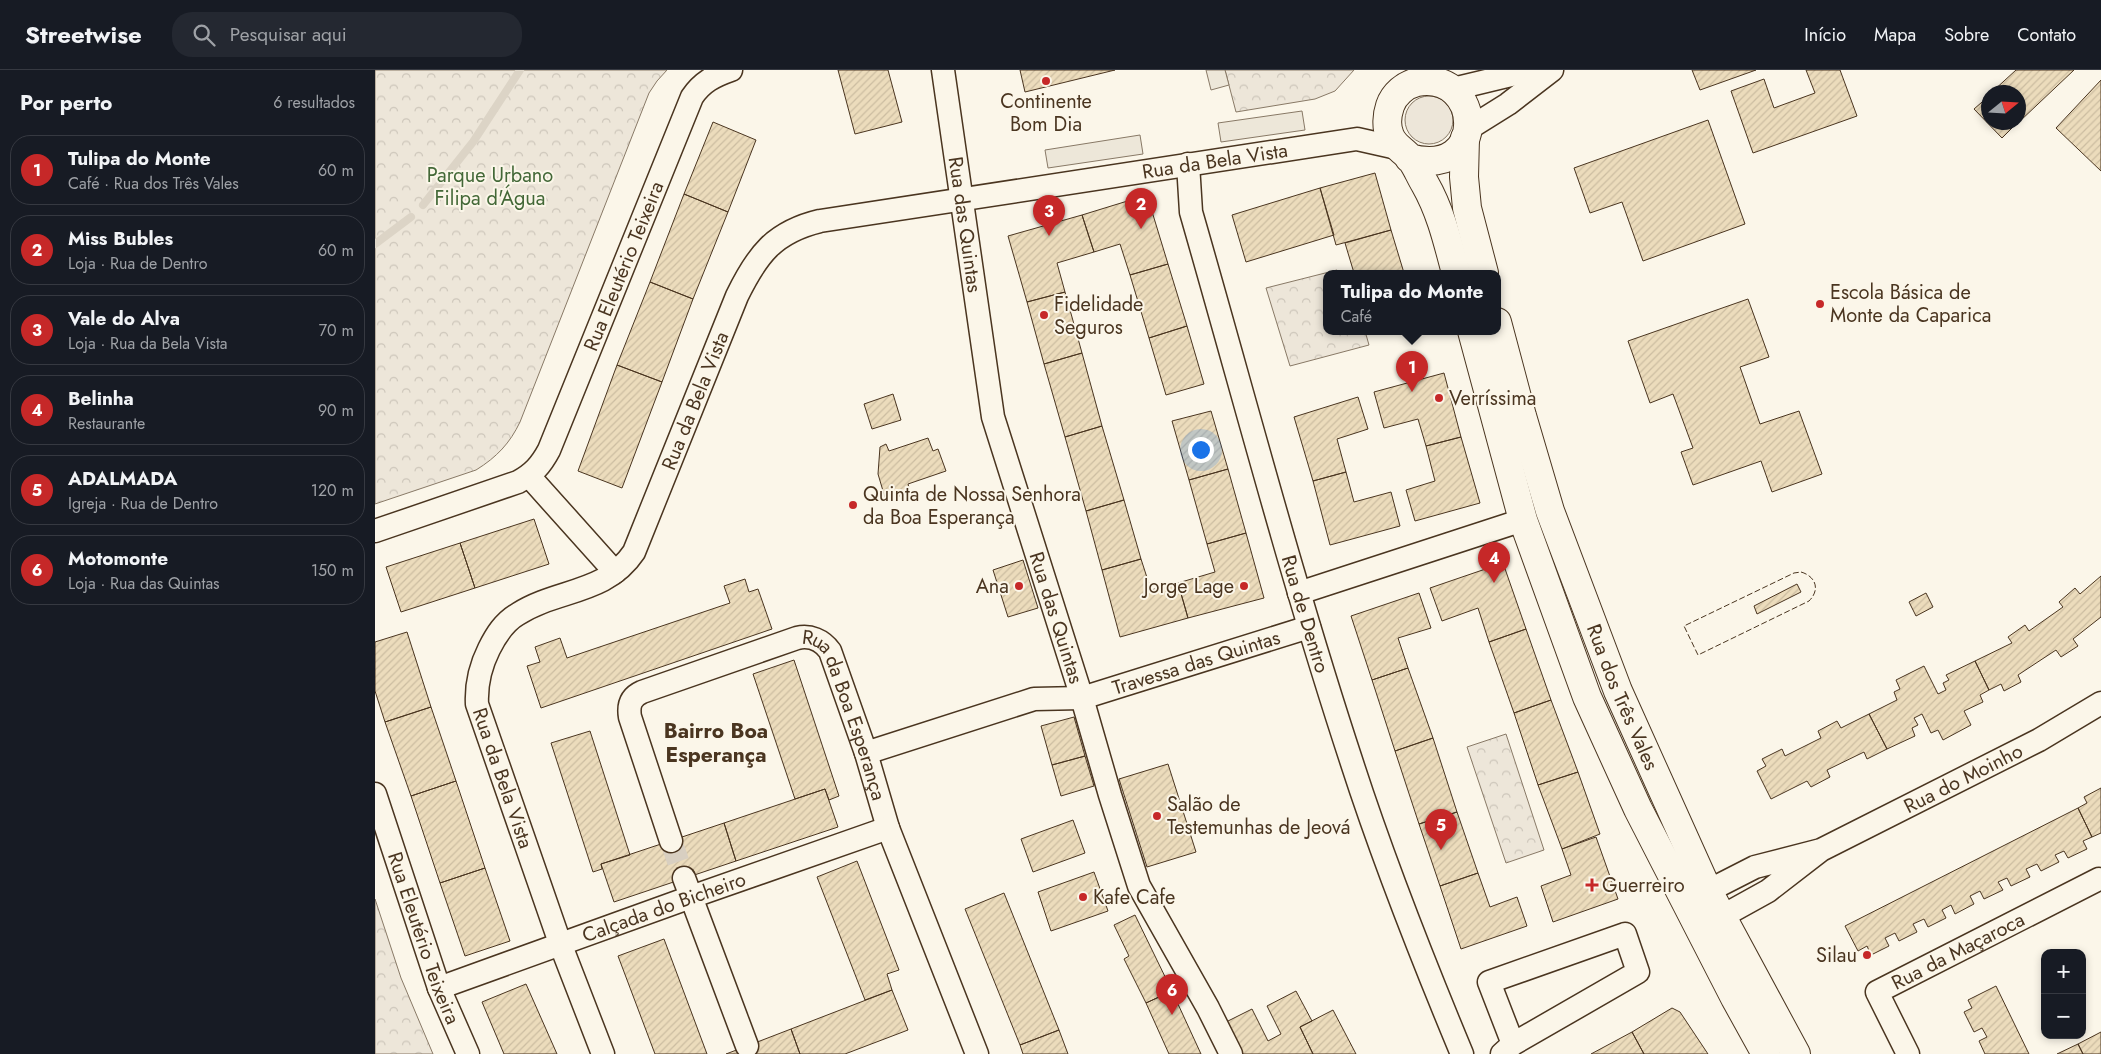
<!DOCTYPE html>
<html lang="pt">
<meta charset="utf-8">
<style>
:root{--surface:#171b24;--page:#242831;--text:#f1f3f6;--muted:#9ea1a6;--line:#363941;--accent:#c62828}
body{margin:0;font-family:Jost,sans-serif;background:var(--page);color:var(--text)}
.controls{position:absolute;right:15px;bottom:15px;display:grid;overflow:hidden;border-radius:10px;box-shadow:0 2px 8px #0003}
.controls button{width:45px;height:45px;display:grid;place-items:center;padding:0;border:0;border-bottom:1px solid var(--line);background:var(--surface);color:var(--text);font:25px sans-serif}
.compass{position:absolute;left:1606px;top:15px;width:45px;height:45px;border-radius:50%;background:var(--surface);box-shadow:0 2px 8px #0003;rotate:72deg}
.you{position:absolute;left:825px;top:379px;width:18px;height:18px;margin:-12px;border:4px solid #fff;border-radius:50%;background:#1a73e8;box-shadow:0 0 0 8px #1a73e833}
.badge{display:grid;place-items:center;width:32px;height:32px;border-radius:50%;background:var(--accent);color:#fff;font-size:16px;font-weight:700}
.pin{position:absolute;translate:-50% -41px;filter:drop-shadow(0 1px 2px #0008)}
.pin::after{content:'';position:absolute;top:26px;width:18px;height:15px;background:inherit;clip-path:polygon(0 0,100% 0,50% 100%)}
.popup{position:absolute;left:948px;top:200px;width:178px;height:65px;box-sizing:border-box;display:grid;place-content:center;border-radius:10px;background:var(--surface);filter:drop-shadow(0 1px 4px #0005);font-size:16px;white-space:nowrap;color:var(--muted)}
.popup b{font-size:19px;color:var(--text)}
.popup::after{content:'';position:absolute;left:50%;top:100%;margin-left:-10px;border:10px solid transparent;border-top-color:var(--surface)}
.list{margin:0;padding:0;list-style:none}
h2{display:flex;justify-content:space-between;align-items:center;height:65px;margin:0;padding:0 20px;font-size:21px}
h2 small{font-size:16px;font-weight:400;color:var(--muted)}
.list li{display:grid;grid-template-columns:32px 1fr auto;gap:15px;align-items:center;box-sizing:border-box;height:70px;margin:0 10px 10px;padding:0 10px;border:1px solid var(--line);border-radius:20px}
.list b{display:block;font-size:19px;white-space:nowrap}
.list p{margin:0;font-size:16px;white-space:nowrap;color:var(--muted)}
.list em{font-size:16px;font-style:normal;color:var(--muted)}
.icon{flex:none;width:28px;height:28px;fill:none;stroke:currentColor;stroke-width:2;stroke-linecap:round;stroke-linejoin:round}
.map{position:relative;flex:none;width:1726px;height:984px;overflow:hidden}
header{display:flex;align-items:center;gap:30px;box-sizing:border-box;height:70px;padding:0 25px;background:var(--surface);border-bottom:1px solid var(--line)}
header strong{font-size:24px}
nav{display:flex;gap:28px;margin-inline-start:auto;font-size:18px}
.search{width:350px;height:45px;background:var(--page);display:flex;align-items:center;gap:12px;box-sizing:border-box;padding:0 18px;border-radius:20px;color:var(--muted);font-size:19px}
main{display:flex}
aside{flex:1;background:var(--surface)}
.map>svg:first-child{display:block}
.grass{fill:#ede6d9;stroke:#887966}
.park{fill:url(#park-crowns);stroke:#887966}
.parking{fill:#ede7d9;stroke:#887966}
.lines{fill:none;stroke-linecap:round;stroke-linejoin:round}
.stream{stroke:#dcd4c6;stroke-width:8}
.building{fill:url(#building-hatch);stroke:#4a3520}
.street-tunnel{stroke:#d8cfc1;stroke-width:22;stroke-dasharray:22 11;stroke-linecap:butt}
.street-casing{stroke:#4a3520;stroke-width:25}
.primary-casing{stroke:#4a3520;stroke-width:30}
.street{stroke:#fbf6e9;stroke-width:22}
.primary{stroke:#fbf6e9;stroke-width:28}
.fence{stroke:#4a3520;stroke-width:1;stroke-dasharray:6 2.5;stroke-linecap:butt}
.poi-dot{fill:#c62828;stroke:#fbf6e9;stroke-width:2}
.labels{text-anchor:middle;stroke-width:4;stroke-linejoin:round;paint-order:stroke}
.poi-label{font-size:20px;fill:#4a3520;stroke:#fbf6e9;text-anchor:start}
.street-label{font-size:20px;fill:#4a3520;stroke:#fbf6e9}
.park-label{font-size:20px;fill:#436837;stroke:#fbf6e9}
.neighbourhood-label{font-size:21px;font-weight:bold;fill:#4a3520;stroke:#fbf6e9}
</style>
<header>
<strong>Streetwise</strong>
<div class="search"><svg class="icon" aria-label="search" viewBox="0 0 24 24"><circle cx="10" cy="10" r="6"/><path d="M15 15l6 6"/></svg>Pesquisar aqui</div>
<nav><a>Início</a><a>Mapa</a><a>Sobre</a><a>Contato</a></nav>
</header>
<main>
<aside>
<h2>Por perto<small>6 resultados</small></h2>
<ul class="list">
<li><span class="badge">1</span><div><b>Tulipa do Monte</b><p>Café · Rua dos Três Vales</p></div><em>60 m</em></li>
<li><span class="badge">2</span><div><b>Miss Bubles</b><p>Loja · Rua de Dentro</p></div><em>60 m</em></li>
<li><span class="badge">3</span><div><b>Vale do Alva</b><p>Loja · Rua da Bela Vista</p></div><em>70 m</em></li>
<li><span class="badge">4</span><div><b>Belinha</b><p>Restaurante</p></div><em>90 m</em></li>
<li><span class="badge">5</span><div><b>ADALMADA</b><p>Igreja · Rua de Dentro</p></div><em>120 m</em></li>
<li><span class="badge">6</span><div><b>Motomonte</b><p>Loja · Rua das Quintas</p></div><em>150 m</em></li>
</ul>
</aside>
<div class="map">
<svg width="1726" height="984" viewBox="0 0 1726 984">
<defs>
<pattern id="park-crowns" width="20" height="18" patternUnits="userSpaceOnUse" patternTransform="scale(1.25)"><rect width="20" height="18" fill="#ede6d9"/><path d="M2 6a3 3 0 1 1 6 0M12 15a3 3 0 1 1 6 0" fill="none" stroke="#cdc6ba"/></pattern>
<pattern id="building-hatch" width="6" height="6" patternUnits="userSpaceOnUse" patternTransform="scale(1.25)"><rect width="6" height="6" fill="#ecdcbc"/><path d="M-1 1l2-2M0 6l6-6M5 7l2-2" fill="none" stroke="#ccbda1"/></pattern>
</defs>
<rect width="100%" height="100%" fill="#fbf6e9"/>
<!-- grass -->
<path class="grass" d="M1030 50a24 24 0 1 1 48 0a24 24 0 1 1-48 0Z"/>
<!-- park -->
<path class="park" d="M0,0h292l-10,11 -8,12 -129,329c-10,21 -23,35 -44,48l-101,34z
M850,0h129l-19,21 -20,8 -79,13z
M962,200l1,3h-11v58h38l4,14 -79,21 -24,-78z
M1131,664l38,116 -38,13 -39,-116z
M0,829l26,79 32,76h-58z"/>
<!-- parking -->
<path class="parking" d="M831,0h19l4,15 -18,5z
M927,41l3,19 -84,12 -3,-19z
M765,65l3,19 -95,14 -3,-18z"/>
<g class="lines">
<!-- stream -->
<path class="stream" d="M48,135l50,-63 47,-72
M0,174l36,-27"/>
</g>
<!-- building -->
<path class="building" d="M463,0h50l14,52 -47,12z
M645,0h95l-90,22z
M1317,0h64l-56,20z
M1431,0h34l17,46 -104,37 -22,-62 33,-12 10,29 41,-15z
M1641,0h58l-55,52v-30h-27z
M1726,10v91l-45,-43z
M1614,26v26h29l-16,16 -28,-29z
M1333,50l37,104 -102,37 -21,-59 -32,11 -16,-45z
M338,52l43,18 -28,72 -44,-18z
M1000,103l16,57 -55,15 -16,-57z
M945,118l14,47 -88,27 -14,-47z
M309,124l44,18 -35,87 -43,-17z
M772,125l21,69 -38,11 -10,-31 -26,8 -12,-37z
M707,145l12,37 -37,11 8,29 -38,10 -19,-66z
M1016,160l13,43h-50l-9,-30z
M793,194l19,62 -38,12 -19,-63z
M275,212l43,17 -31,83 -45,-17z
M690,222l17,61 -38,11 -17,-62z
M1373,229l21,58 -29,10 20,57 39,-13 23,63 -50,18 -11,-31 -68,24 -12,-33 12,-4 -20,-54 -23,9 -22,-62z
M812,256l17,58 -38,11 -17,-57z
M707,283l20,73 -37,11 -21,-73z
M242,295l45,17 -40,106 -44,-17z
M1069,303l17,64 -35,9 -8,-27 -34,9 -10,-36z
M518,324l8,26 -29,9 -8,-25z
M983,327l10,32 -31,10 9,33 -33,9 -19,-64z
M836,341l17,58 -39,11 -17,-59z
M727,356l22,74 -38,11 -21,-74z
M1086,367l19,66 -65,18 -9,-31 29,-9 -9,-35z
M553,368l5,13 5,-2 8,22 -38,13 2,8 -24,9 -8,-27 2,-27 6,-3 3,7z
M853,399l18,64 -39,11 -18,-64z
M971,402l8,30 37,-10 9,34 -70,19 -17,-64z
M749,430l17,59 -39,11 -16,-59z
M159,449l15,45 -74,24 -15,-45z
M871,463l18,65 -76,20 -10,-35 37,-11 -8,-28z
M85,473l15,45 -74,24 -15,-45z
M766,489l10,31 27,-7 10,35 -68,19 -18,-67z
M648,490l15,48 -30,9 -15,-47z
M1128,493l23,66 -37,13 -11,-34 -36,13 -12,-33z
M1726,506v41l-28,22 5,7 -17,11 -5,-7 -38,25 3,7 -17,9 -3,-7 -12,6 -14,-29 37,-18 -4,-6 17,-12 4,6 34,-24 -4,-5 16,-14 5,6z
M370,509l4,13 9,-3 14,40 -231,79 -14,-42 13,-4 -5,-15 25,-9 7,20 163,-55 -6,-17z
M1422,514l4,8 -44,22 -3,-8z
M1044,523l12,35 -33,10 10,30 -36,12 -21,-64z
M1551,523l7,14 -17,9 -7,-14z
M1151,559l25,71 -37,13 -25,-71z
M32,562l24,75 -46,15 -10,-31v-49z
M419,590l45,136 -10,4 -4,-11 -30,10 -42,-125z
M1600,591l14,29 -9,5 3,7 -19,9 7,14 -28,15 -5,-10 -7,3 -9,-19 -8,4 4,7 -6,3 3,8 -28,13 -18,-35 28,-14 -3,-8 6,-3 -4,-9 28,-14 14,28 8,-4 -3,-7 6,-3 -3,-5z
M1033,598l25,70 -38,13 -23,-71z
M1176,630l27,72 -40,13 -24,-72z
M56,637l25,74 -45,15 -26,-74z
M1494,644l18,35 -20,10 -3,-7 -37,18 3,7 -19,10 -4,-6 -36,18 -14,-28 9,-5 -4,-7 20,-10 3,7 36,-18 -3,-7 19,-10 4,7z
M699,647l11,39 -33,9 -11,-39z
M215,661l40,124 -29,9 1,5 -9,3 -42,-129z
M1058,668l24,74 -38,12 -24,-73z
M710,686l9,30 -33,10 -9,-31z
M793,694l28,88 -49,15 -28,-88z
M1203,702l22,62 -38,15 -24,-64z
M81,711l29,87 -45,15 -29,-87z
M1726,718v45l-9,4 -14,-29 9,-5 -3,-6z
M450,719l13,38 -102,34 -12,-38z
M1703,738l14,29 -9,4 4,8 -19,9 -4,-7 -9,4 4,7 -18,9 -4,-7 -11,5 4,8 -19,9 -4,-8 -9,4 5,8 -19,9 -4,-8 -10,5 4,8 -19,10 -4,-9 -9,5 4,8 -18,9 -4,-8 -11,5 4,8 -18,9 -4,-8 -10,5 4,8 -18,9 -4,-9 -9,5 -13,-25z
M1082,742l21,61 -38,13 -21,-62z
M698,750l12,33 -52,19 -12,-33z
M349,753l12,38 -122,41 -13,-38z
M1221,767l22,62 -65,23 -12,-36 30,-11 -9,-26z
M482,791l42,109 -12,4 5,16 -27,10 -48,-123z
M110,798l25,73 -45,15 -25,-73z
M719,802l14,39 -57,20 -13,-39z
M1103,803l12,34 27,-10 10,29 -66,23 -21,-63z
M629,823l55,137 -39,15 -55,-136z
M760,845l37,76 -26,12 -22,-44 5,-3 -15,-31z
M289,869l43,115h-52l-37,-98z
M151,914l31,70h-53l-22,-52z
M1621,916l33,68h-44l-6,-13 8,-4 -5,-9 -8,4 -10,-20 8,-4 -4,-8z
M517,920l16,40 -63,24h-45l-9,-25z
M797,921l29,63h-32l-23,-51z
M921,921l16,30 -12,6 13,27h-75l-16,-30 30,-15 16,32 13,-7 -14,-28z
M1297,938l8,4 28,42h-64l-12,-22z
M958,940l23,44h-43l-13,-27z
M416,959l9,25h-74l21,-8z
M684,960l9,24h-45l-3,-9z
M1257,962l12,22h-53z
M1726,962v22h-18l-5,-10z
M1703,974l5,10h-26z"/>
<g class="lines">
<!-- street-tunnel -->
<path class="street-tunnel" d="M296,771l13,37"/>
<!-- street casing -->
<g class="street-casing">
<g id="street">
<path id="s1" d="M568,0l50,347 89,281 28,97 29,91 69,122 23,46"/>
<path d="M1078,19l79,-19"/>
<path d="M1093,59l40,-25 44,-34"/>
<path id="s2" d="M813,94l3,48c53,184 101,369 161,551 32,99 70,195 110,291"/>
<path d="M154,406l86,96"/>
<path id="s3" d="M0,461l143,-49c15,-8 23,-17 31,-32l143,-353c10,-15 22,-21 39,-27"/>
<path d="M924,523l224,-73"/>
<path id="s4" d="M491,683l168,-54 48,-1 227,-71"/>
<path id="s5" d="M0,724l64,194 29,66"/>
<path id="s6" d="M296,771l-41,-124c-2,-12 1,-20 12,-25l155,-54c13,-3 25,2 33,13l36,102 22,75 89,226"/>
<path id="s7" d="M1446,780l-66,17 -47,24 -16,23 29,3 47,-26 53,-41 218,-110 62,-37"/>
<path d="M309,808l63,168"/>
<path id="s8" d="M64,918l252,-91 197,-69"/>
<path id="s9" d="M228,984l-43,-111 -83,-239c-1,-20 3,-37 12,-55 7,-14 15,-27 29,-35 39,-25 88,-20 116,-62l103,-256c20,-41 37,-64 83,-75l537,-82 40,9"/>
<path d="M1127,984l11,-10 125,-72 -13,-38 -136,48 24,62"/>
<path id="s10" d="M1533,984l-31,-62 222,-113"/>
</g>
</g>
<!-- primary casing -->
<g class="primary-casing">
<g id="primary">
<path d="M1090,68l-1,39 3,31 17,65"/>
<path d="M1034,88c81,22 74,-88 8,-76 -12,3 -23,12 -27,24 -3,9 -4,21 0,30 4,10 13,14 20,22 6,7 10,18 15,26 16,28 23,59 31,89"/>
<path id="s11" d="M1122,252l25,94 28,95 68,180 90,200 88,163"/>
<path d="M1097,261l51,189 64,177 51,112 97,189 31,56"/>
</g>
</g>
<!-- street -->
<use href="#street" class="street"/>
<!-- primary -->
<use href="#primary" class="primary"/>
<!-- fence -->
<path class="fence" d="M1426,502c14,4 20,17 8,29l-111,54 -14,-29 110,-53z"/>
</g>
<!-- markers -->
<g class="poi-dot">
<circle cx="671" cy="11" r="5"/>
<circle cx="1445" cy="234" r="5"/>
<circle cx="669" cy="245" r="5"/>
<circle cx="1064" cy="328" r="5"/>
<circle cx="478" cy="435" r="5"/>
<circle cx="644" cy="516" r="5"/>
<circle cx="869" cy="516" r="5"/>
<circle cx="782" cy="746" r="5"/>
<path d="M1214.5 807.5h5v5h5v5h-5v5h-5v-5h-5v-5h5z"/>
<circle cx="708" cy="827" r="5"/>
<circle cx="1492" cy="885" r="5"/>
</g>
<g class="labels">
<!-- poi labels -->
<g class="poi-label">
<text x="671" y="38" text-anchor="middle">Continente<tspan x="671" dy="23">Bom Dia</tspan></text>
<text x="1455" y="229">Escola Básica de<tspan x="1455" dy="23">Monte da Caparica</tspan></text>
<text x="679" y="241">Fidelidade<tspan x="679" dy="23">Seguros</tspan></text>
<text x="1074" y="335">Verríssima</text>
<text x="488" y="431">Quinta de Nossa Senhora<tspan x="488" dy="23">da Boa Esperança</tspan></text>
<text x="634" y="523" text-anchor="end">Ana</text>
<text x="859" y="523" text-anchor="end">Jorge Lage</text>
<text x="792" y="741">Salão de<tspan x="792" dy="23">Testemunhas de Jeová</tspan></text>
<text x="1227" y="822">Guerreiro</text>
<text x="718" y="834">Kafe Cafe</text>
<text x="1482" y="892" text-anchor="end">Silau</text>
</g>
<!-- street labels -->
<g class="street-label">
<text dy="7" stroke="none"><textPath href="#s9" startOffset="1401">Rua da Bela Vista</textPath></text>
<text dy="7" stroke="none"><textPath href="#s1" startOffset="156">Rua das Quintas</textPath></text>
<text dy="7" stroke="none"><textPath href="#s3" startOffset="395">Rua Eleutério Teixeira</textPath></text>
<text dy="7" stroke="none"><textPath href="#s9" startOffset="772">Rua da Bela Vista</textPath></text>
<text dy="7" stroke="none"><textPath href="#s2" startOffset="466">Rua de Dentro</textPath></text>
<text dy="7" stroke="none"><textPath href="#s1" startOffset="561">Rua das Quintas</textPath></text>
<text dy="7" stroke="none"><textPath href="#s4" startOffset="344">Travessa das Quintas</textPath></text>
<text dy="7" stroke="none"><textPath href="#s11" startOffset="396">Rua dos Três Vales</textPath></text>
<text dy="7" stroke="none"><textPath href="#s6" startOffset="425">Rua da Boa Esperança</textPath></text>
<text transform="translate(128 708) rotate(71)" y="7">Rua da Bela Vista</text>
<text dy="7" stroke="none"><textPath href="#s7" startOffset="458">Rua do Moinho</textPath></text>
<text dy="7" stroke="none"><textPath href="#s8" startOffset="239">Calçada do Bicheiro</textPath></text>
<text dy="7" stroke="none"><textPath href="#s5" startOffset="152">Rua Eleutério Teixeira</textPath></text>
<text dy="7" stroke="none"><textPath href="#s10" startOffset="160">Rua da Maçaroca</textPath></text>
</g>
<!-- park labels -->
<g class="park-label">
<text x="115" y="112">Parque Urbano<tspan x="115" dy="23">Filipa d'Água</tspan></text>
</g>
<!-- neighbourhood labels -->
<g class="neighbourhood-label">
<text x="341" y="668">Bairro Boa<tspan x="341" dy="24">Esperança</tspan></text>
</g>
</g>
</svg>
<div class="controls">
<button>+</button>
<button>−</button>
</div>
<svg class="compass" viewBox="-18 -18 36 36"><path d="M0-13l5 13h-10z" fill="#e53935"/><path d="M0 13l5-13h-10z" fill="#9ea1a6"/></svg>
<div class="you"></div>
<div class="pin badge" style="left:1037px;top:322px">1</div>
<div class="popup"><b>Tulipa do Monte</b>Café</div>
<div class="pin badge" style="left:766px;top:159px">2</div>
<div class="pin badge" style="left:674px;top:166px">3</div>
<div class="pin badge" style="left:1119px;top:513px">4</div>
<div class="pin badge" style="left:1066px;top:780px">5</div>
<div class="pin badge" style="left:797px;top:945px">6</div>
</div>
</main>
